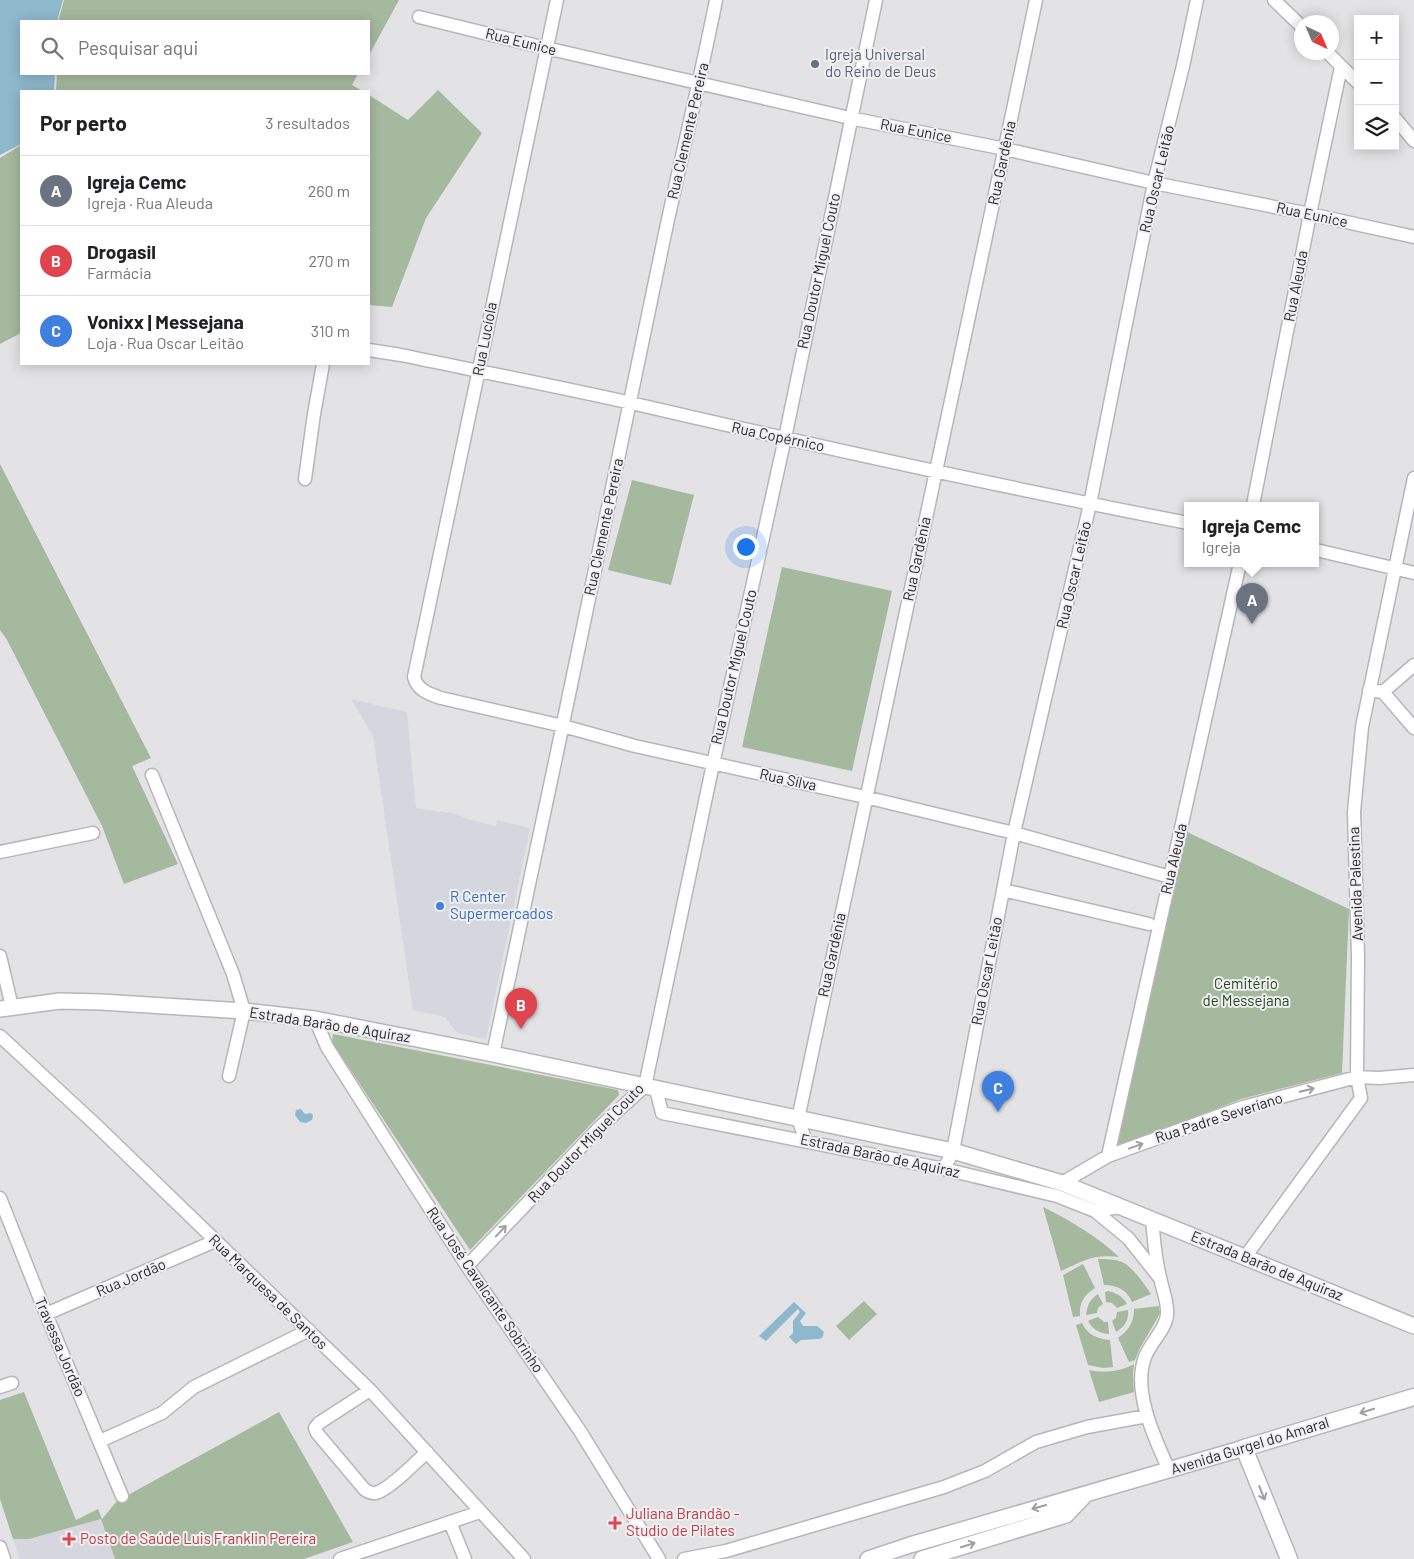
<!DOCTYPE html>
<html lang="pt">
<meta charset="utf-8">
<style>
:root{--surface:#fff;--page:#f6f6f6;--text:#202124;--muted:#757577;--line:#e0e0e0;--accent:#b95423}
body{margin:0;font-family:Barlow,sans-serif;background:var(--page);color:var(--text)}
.controls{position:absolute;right:15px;top:15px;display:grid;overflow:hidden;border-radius:0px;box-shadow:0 2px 12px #0003}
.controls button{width:45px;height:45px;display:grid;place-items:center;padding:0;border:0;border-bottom:1px solid var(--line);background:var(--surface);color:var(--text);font:25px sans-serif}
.compass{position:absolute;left:1294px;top:15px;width:45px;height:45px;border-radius:50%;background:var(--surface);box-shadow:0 2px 12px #0003;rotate:136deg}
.you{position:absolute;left:745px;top:546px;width:18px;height:18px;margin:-12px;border:4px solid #fff;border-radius:50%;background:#1a73e8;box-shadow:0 0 0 8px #1a73e833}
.badge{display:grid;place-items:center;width:32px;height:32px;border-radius:50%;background:var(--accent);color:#fff;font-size:16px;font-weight:700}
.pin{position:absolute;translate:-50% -41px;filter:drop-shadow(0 1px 2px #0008)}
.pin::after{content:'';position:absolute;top:26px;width:18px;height:15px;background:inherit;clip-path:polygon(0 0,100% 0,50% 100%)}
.popup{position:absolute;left:1184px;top:502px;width:135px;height:65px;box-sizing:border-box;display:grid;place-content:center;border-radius:0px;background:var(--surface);filter:drop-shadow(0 1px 4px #0005);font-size:16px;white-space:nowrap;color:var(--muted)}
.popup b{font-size:19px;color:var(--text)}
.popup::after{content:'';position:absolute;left:50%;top:100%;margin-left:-10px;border:10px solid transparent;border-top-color:var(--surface)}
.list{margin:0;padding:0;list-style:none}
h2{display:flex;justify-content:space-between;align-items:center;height:65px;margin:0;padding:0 20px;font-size:21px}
h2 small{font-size:16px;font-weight:400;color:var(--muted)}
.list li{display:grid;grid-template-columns:32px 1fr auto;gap:15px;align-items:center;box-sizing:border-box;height:70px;padding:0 20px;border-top:1px solid var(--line)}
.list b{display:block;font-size:19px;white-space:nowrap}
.list p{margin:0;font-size:16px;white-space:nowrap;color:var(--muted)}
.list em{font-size:16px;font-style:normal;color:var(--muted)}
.icon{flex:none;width:28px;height:28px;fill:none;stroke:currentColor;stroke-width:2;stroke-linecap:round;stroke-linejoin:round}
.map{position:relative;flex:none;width:1414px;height:1559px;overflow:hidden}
.search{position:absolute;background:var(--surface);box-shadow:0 2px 12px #0003;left:20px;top:20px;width:350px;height:55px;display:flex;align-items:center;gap:12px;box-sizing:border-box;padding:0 18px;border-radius:0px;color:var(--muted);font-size:19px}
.panel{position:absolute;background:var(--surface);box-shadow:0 2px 12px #0003;left:20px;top:90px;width:350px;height:275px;border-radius:0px}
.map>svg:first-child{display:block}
.built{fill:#d6d6df}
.green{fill:#a5b99f}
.water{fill:#8eb8cc}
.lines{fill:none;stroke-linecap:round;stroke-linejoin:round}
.minor-casing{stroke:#b6b6b8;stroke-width:15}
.tertiary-casing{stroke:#b6b6b8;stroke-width:18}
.secondary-casing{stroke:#b6b6b8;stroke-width:19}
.minor{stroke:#fff;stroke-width:12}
.tertiary{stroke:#fff;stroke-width:15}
.secondary{stroke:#fff;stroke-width:16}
.oneway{stroke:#9f9fa0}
.worship-dot{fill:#6b7280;stroke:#f0f0f3;stroke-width:2}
.shop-dot{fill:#3f7fe0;stroke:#f0f0f3;stroke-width:2}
.health-dot{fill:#e0444e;stroke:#f0f0f3;stroke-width:2}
.labels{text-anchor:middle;stroke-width:4;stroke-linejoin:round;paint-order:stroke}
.street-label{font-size:15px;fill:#2a2a2b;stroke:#f0f0f3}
.worship-label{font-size:15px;fill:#5b616d;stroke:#f0f0f3;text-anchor:start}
.shop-label{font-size:15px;fill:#366cbe;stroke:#f0f0f3;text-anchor:start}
.park-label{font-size:15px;fill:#26491a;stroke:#f0f0f3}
.health-label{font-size:15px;fill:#be3a42;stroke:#f0f0f3;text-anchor:start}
</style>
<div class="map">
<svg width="1414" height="1559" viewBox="0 0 1414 1559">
<rect width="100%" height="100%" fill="#e3e3e6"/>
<!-- built -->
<path class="built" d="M351,699l56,13 9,96 41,6 9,5 30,7 1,-6 33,8 -44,211 -29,-6 -12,-16 -32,-7 -40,-274z
M101,1519l14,40h-95l-7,-20h16z"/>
<!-- green -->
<path class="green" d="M64,0h335l-30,55v-34h-311z
M57,74h301l-6,11 10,6h-306z
M438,90l44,43 -56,85 -34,89 -23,-2v-210l39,25z
M21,145v188l-21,11v-186z
M0,464l151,294 -19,8 46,98 -54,20 -22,-58 -95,-186 -7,-10z
M632,480l62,15 -23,90 -63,-15z
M782,567l110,24 -40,180 -110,-24z
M1183,830l166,79 -7,164 -101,26 -135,54z
M333,1034l285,56 1,5 -149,155 -138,-208z
M1043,1207c28,14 54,29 76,50 -26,-3 -34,3 -58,14z
M1098,1259c8,0 17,0 24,3 10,4 23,23 29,32l-19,8c-5,-12 -15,-17 -28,-17z
M1083,1264l12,24c-11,7 -16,15 -15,28l-7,1 -10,-42z
M1108,1291c8,2 15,5 19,13l-10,4 -5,-5 -6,-1 -1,-10z
M1098,1294l5,10 -5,4 -1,5 -11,2c1,-9 4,-16 12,-21z
M864,1301l13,13 -28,26 -13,-14z
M1159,1306l1,7 -2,4 -18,31 -5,12 -6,2 -11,-24c11,-8 16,-16 16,-29z
M1128,1310c1,10 -3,16 -12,22l-4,-11 4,-3 1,-6z
M1098,1317l6,5h4l1,12c-10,-1 -16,-4 -21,-13z
M1082,1323c6,12 15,16 28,17l3,27 -10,1 -15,-3 -12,-40z
M1134,1364l-1,10 1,18 -35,10 -10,-32c16,3 31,2 45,-6z
M24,1392l52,128 22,-11 4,10 15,-18 162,-89 74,130 -49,17h-189l-14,-40 -72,20h-16l-13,-40v-99z"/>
<!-- water -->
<path class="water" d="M0,0h63l-6,21h-36v53h34l-1,17h-33v53l-21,11z
M301,1109l4,5 6,-1 2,2 -1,5 -6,3 -6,-1 -5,-7 1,-5z
M794,1302l12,11 -6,8 3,5h14l7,6 -2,6 -4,1 -17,1 -5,4 -7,-7 4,-4v-12l7,-9 -2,-3 -32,32 -7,-5z"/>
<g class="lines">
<!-- minor casing -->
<g class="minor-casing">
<path id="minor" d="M557,0l-143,677c3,13 15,17 27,21l122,28 72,20 230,51 149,36 156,44
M1274,0l28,27
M419,17l127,31 304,70 155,31 149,34 156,31 104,23
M1327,52l31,31
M1395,118l19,23
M369,350l32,5c77,16 154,31 230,48 185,43 371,84 557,120
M305,479l9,-65 9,-50
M1253,505l57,-291 31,-147
M1316,550l98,23
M1369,690l14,2 31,-27
M1383,692l31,36
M152,775l81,199 11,37 -15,65
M0,852l93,-19
M1003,890l146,34
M0,956l12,51
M315,1019l12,28 71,112 69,107 113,165 79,128
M0,1036l96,89 274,265 154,169
M493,1054c58,-270 114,-541 170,-811 17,-81 37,-162 53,-243
M656,1089l6,24 282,56 113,27 38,15 25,-4
M806,1141l-8,-22c78,-374 160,-746 238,-1119
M1108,1156l132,-593
M944,1169l9,-18 61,-318 76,-329 64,-321 29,-117 14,-66
M1062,1183l46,-27 135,-49 114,-30 22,1 35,-3
M0,1198l46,116 76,182
M1095,1211l33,27 31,39
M1152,1220c2,19 3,38 8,57 2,12 8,24 7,37 0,14 -17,29 -22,43 -13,34 10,82 24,113
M1245,1257l116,-159 -4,-21 1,-121 -4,-144 8,-85 52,-249
M467,1266l133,-139 45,-41 68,-322 72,-326 91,-438
M46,1314l169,-73
M0,1387l12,-4
M370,1390l-51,33 -4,5 2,5 48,57c4,2 7,4 11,3 14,-4 40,-31 51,-41
M100,1441l62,-28 32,-26 115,-57
M450,1522l15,37
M0,1547l4,12
M340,1559l140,-47
M684,1559l42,-8 218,-64 41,-16 51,-29 51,-15 60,-11"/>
</g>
<!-- tertiary casing -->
<g class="tertiary-casing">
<path id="tertiary" d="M0,1009l60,-8 41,1 143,9 71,8 178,35 460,97 109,32 352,143
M868,1559l42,-14 334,-97
M922,1559l144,-44 19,-20"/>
</g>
<!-- secondary casing -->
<g class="secondary-casing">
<path id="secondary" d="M1289,1559l-45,-111 170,-51"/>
</g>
<!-- minor -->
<use href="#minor" class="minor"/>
<!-- tertiary -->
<use href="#tertiary" class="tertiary"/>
<!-- secondary -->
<use href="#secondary" class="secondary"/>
</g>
<!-- one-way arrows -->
<defs><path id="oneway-shaft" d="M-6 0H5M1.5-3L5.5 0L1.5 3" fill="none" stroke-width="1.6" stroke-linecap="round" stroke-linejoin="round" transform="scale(1.25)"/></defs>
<g class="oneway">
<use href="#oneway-shaft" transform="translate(1307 1090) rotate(-14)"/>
<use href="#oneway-shaft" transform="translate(1136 1146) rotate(-20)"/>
<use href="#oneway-shaft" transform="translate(501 1231) rotate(-46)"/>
<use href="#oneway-shaft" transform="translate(1367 1411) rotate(163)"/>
<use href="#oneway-shaft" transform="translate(1262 1493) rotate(68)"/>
<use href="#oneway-shaft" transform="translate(1039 1507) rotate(164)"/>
<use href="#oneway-shaft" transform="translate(968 1545) rotate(-17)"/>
</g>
<!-- markers -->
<circle class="worship-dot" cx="815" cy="64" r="5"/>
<circle class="shop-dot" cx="440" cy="906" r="5"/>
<g class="health-dot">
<path d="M612.5 1515.5h5v5h5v5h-5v5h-5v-5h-5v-5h5z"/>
<path d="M66.5 1531.5h5v5h5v5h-5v5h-5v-5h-5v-5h5z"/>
</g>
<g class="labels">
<!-- street labels -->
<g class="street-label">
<text transform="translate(521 42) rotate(14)" y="5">Rua Eunice</text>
<text transform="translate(688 131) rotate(-77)" y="5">Rua Clemente Pereira</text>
<text transform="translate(916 131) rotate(11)" y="5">Rua Eunice</text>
<text transform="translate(1002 163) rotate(-78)" y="5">Rua Gardênia</text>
<text transform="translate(1157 179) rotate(-77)" y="5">Rua Oscar Leitão</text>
<text transform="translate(1312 215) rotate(12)" y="5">Rua Eunice</text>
<text transform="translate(819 271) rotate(-78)" y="5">Rua Doutor Miguel Couto</text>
<text transform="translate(1296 286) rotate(-79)" y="5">Rua Aleuda</text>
<text transform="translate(485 339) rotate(-79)" y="5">Rua Lucíola</text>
<text transform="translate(778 437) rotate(12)" y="5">Rua Copérnico</text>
<text transform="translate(604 527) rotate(-78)" y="5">Rua Clemente Pereira</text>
<text transform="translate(917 559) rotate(-78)" y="5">Rua Gardênia</text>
<text transform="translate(1074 575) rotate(-77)" y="5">Rua Oscar Leitão</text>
<text transform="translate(734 667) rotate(-77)" y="5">Rua Doutor Miguel Couto</text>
<text transform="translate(788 780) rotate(12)" y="5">Rua Sílva</text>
<text transform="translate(1174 859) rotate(-77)" y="5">Rua Aleuda</text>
<text transform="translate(1356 884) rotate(-92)" y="5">Avenida Palestina</text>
<text transform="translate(832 955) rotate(-78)" y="5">Rua Gardênia</text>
<text transform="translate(987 971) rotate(-79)" y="5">Rua Oscar Leitão</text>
<text transform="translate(330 1025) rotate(9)" y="5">Estrada Barão de Aquiraz</text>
<text transform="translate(1219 1118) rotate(-18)" y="5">Rua Padre Severíano</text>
<text transform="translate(586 1143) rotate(-46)" y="5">Rua Doutor Miguel Couto</text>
<text transform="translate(880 1156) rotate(12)" y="5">Estrada Barão de Aquiraz</text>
<text transform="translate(1267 1266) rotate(22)" y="5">Estrada Barão de Aquiraz</text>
<text transform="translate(131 1278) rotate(-23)" y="5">Rua Jordão</text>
<text transform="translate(485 1290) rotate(56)" y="5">Rua José Cavalcante Sobrinho</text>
<text transform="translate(268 1292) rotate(44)" y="5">Rua Marquesa de Santos</text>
<text transform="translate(60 1347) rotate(67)" y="5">Travessa Jordão</text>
<text transform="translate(1250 1446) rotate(-17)" y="5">Avenida Gurgel do Amaral</text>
</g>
<!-- worship labels -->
<g class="worship-label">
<text x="825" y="60">Igreja Universal<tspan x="825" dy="17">do Reino de Deus</tspan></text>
</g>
<!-- shop labels -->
<g class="shop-label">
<text x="450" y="902">R Center<tspan x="450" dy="17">Supermercados</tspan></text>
</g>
<!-- park labels -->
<g class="park-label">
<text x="1246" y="989">Cemitério<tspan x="1246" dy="17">de Messejana</tspan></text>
</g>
<!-- health labels -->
<g class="health-label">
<text x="626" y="1519">Juliana Brandão -<tspan x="626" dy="17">Studio de Pilates</tspan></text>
<text x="80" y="1544">Posto de Saúde Luis Franklin Pereira</text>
</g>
</g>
</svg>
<div class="controls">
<button>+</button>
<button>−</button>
<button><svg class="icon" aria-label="layers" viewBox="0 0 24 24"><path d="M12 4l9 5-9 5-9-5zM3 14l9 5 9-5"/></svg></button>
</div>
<svg class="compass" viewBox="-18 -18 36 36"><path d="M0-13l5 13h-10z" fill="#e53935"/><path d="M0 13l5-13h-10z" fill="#757577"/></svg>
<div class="you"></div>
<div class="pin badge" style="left:1252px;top:624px;background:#6b7280">A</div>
<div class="popup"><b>Igreja Cemc</b>Igreja</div>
<div class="pin badge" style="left:521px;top:1029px;background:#e0444e">B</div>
<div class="pin badge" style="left:998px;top:1112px;background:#3f7fe0">C</div>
<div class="search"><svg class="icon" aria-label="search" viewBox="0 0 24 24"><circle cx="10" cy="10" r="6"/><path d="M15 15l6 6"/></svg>Pesquisar aqui</div>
<section class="panel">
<h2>Por perto<small>3 resultados</small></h2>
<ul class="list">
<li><span class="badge" style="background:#6b7280">A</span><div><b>Igreja Cemc</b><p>Igreja · Rua Aleuda</p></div><em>260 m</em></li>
<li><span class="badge" style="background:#e0444e">B</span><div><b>Drogasil</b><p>Farmácia</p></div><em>270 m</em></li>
<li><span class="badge" style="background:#3f7fe0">C</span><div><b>Vonixx | Messejana</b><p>Loja · Rua Oscar Leitão</p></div><em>310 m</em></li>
</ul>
</section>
</div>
